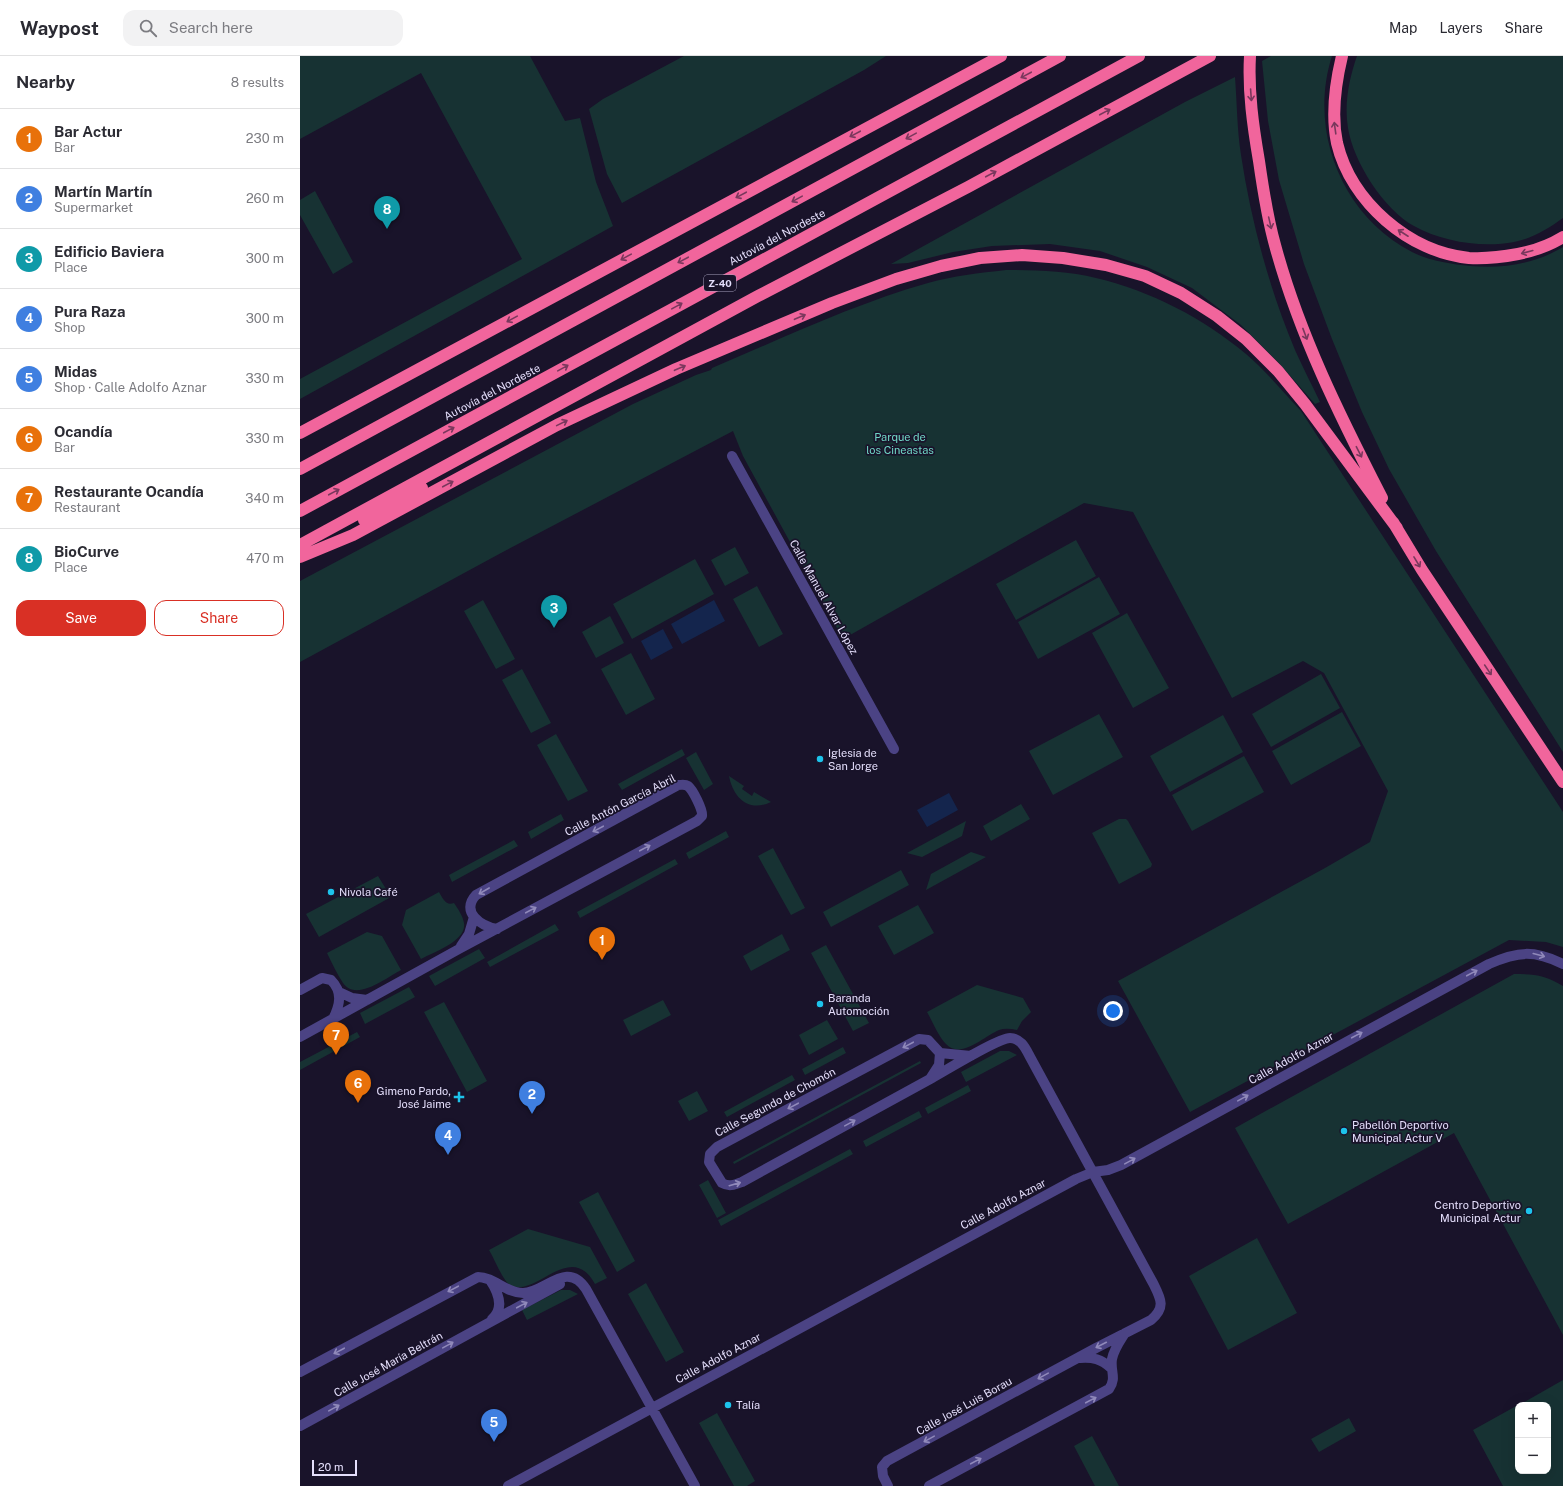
<!DOCTYPE html>
<meta charset="utf-8">
<style>
:root{--surface:#fff;--page:#f2f2f3;--text:#2b2b33;--muted:#7c7c81;--line:#e1e1e2;--accent:#d93025}
body{margin:0;font-family:"Public Sans",sans-serif;background:var(--page);color:var(--text)}
.controls{position:absolute;right:12px;bottom:12px;display:grid;overflow:hidden;border-radius:8px;box-shadow:0 4px 16px #0002}
.controls button{width:36px;height:36px;display:grid;place-items:center;padding:0;border:0;border-bottom:1px solid var(--line);background:var(--surface);color:var(--text);font:20px sans-serif}
.scale{position:absolute;left:12px;bottom:10px;width:45px;box-sizing:border-box;padding-left:4px;border:2px solid #e5dffc;border-top:0;font-size:11px;line-height:14px;white-space:nowrap;color:#e5dffc;-webkit-text-stroke:3px #19132a;paint-order:stroke}
.you{position:absolute;left:813px;top:955px;width:14px;height:14px;margin:-10px;border:3px solid #fff;border-radius:50%;background:#1a73e8;box-shadow:0 0 0 6px #1a73e833}
.badge{display:grid;place-items:center;width:26px;height:26px;border-radius:50%;background:var(--accent);color:#fff;font-size:13px;font-weight:700}
.pin{position:absolute;translate:-50% -33px;filter:drop-shadow(0 1px 2px #0008)}
.pin::after{content:'';position:absolute;top:21px;width:14px;height:12px;background:inherit;clip-path:polygon(0 0,100% 0,50% 100%)}
.list{margin:0;padding:0;list-style:none}
h2{display:flex;justify-content:space-between;align-items:center;height:52px;margin:0;padding:0 16px;font-size:17px}
h2 small{font-size:13px;font-weight:400;color:var(--muted)}
.list li{display:grid;grid-template-columns:26px 1fr auto;gap:12px;align-items:center;box-sizing:border-box;height:60px;padding:0 16px;border-top:1px solid var(--line)}
.list b{display:block;font-size:15px;white-space:nowrap}
.list p{margin:0;font-size:13px;white-space:nowrap;color:var(--muted)}
.list em{font-size:13px;font-style:normal;color:var(--muted)}
.actions{display:flex;gap:8px;padding:12px 16px}
.actions a{flex:1;padding:9px 0;border:1px solid var(--accent);border-radius:12px;text-align:center;font-size:14px;color:var(--accent)}
.actions .main{background:var(--accent);color:#fff}
.icon{flex:none;width:22px;height:22px;fill:none;stroke:currentColor;stroke-width:2;stroke-linecap:round;stroke-linejoin:round}
.map{position:relative;flex:none;width:1263px;height:1430px;overflow:hidden}
header{display:flex;align-items:center;gap:24px;box-sizing:border-box;height:56px;padding:0 20px;background:var(--surface);border-bottom:1px solid var(--line)}
header strong{font-size:19px}
nav{display:flex;gap:22px;margin-inline-start:auto;font-size:14px}
.search{width:280px;height:36px;background:var(--page);display:flex;align-items:center;gap:10px;box-sizing:border-box;padding:0 14px;border-radius:12px;color:var(--muted);font-size:15px}
main{display:flex}
aside{flex:1;background:var(--surface)}
.map>svg:first-child{display:block}
.green{fill:#173233}
.water{fill:#14254d}
.lines{fill:none;stroke-linecap:round;stroke-linejoin:round}
.minor{stroke:#4b4384;stroke-width:10}
.highway{stroke:#f1659c;stroke-width:12}
.oneway{stroke:#7a385d}
.oneway2{stroke:#9089ba}
.poi-dot{fill:#1dc3eb;stroke:#19132a;stroke-width:1.5}
.labels{text-anchor:middle;stroke-width:3.5;stroke-linejoin:round;paint-order:stroke}
.shield{fill:#19132a;stroke:#a8a2bd;stroke-width:1}
.shield-label{font-size:10px;font-weight:bold;fill:#e5dffc}
.street-label{font-size:11px;fill:#e5dffc;stroke:#19132a}
.park-label{font-size:11px;fill:#70d7c7;stroke:#19132a}
.poi-label{font-size:11px;fill:#e5dffc;stroke:#19132a;text-anchor:start}
</style>
<header>
<strong>Waypost</strong>
<div class="search"><svg class="icon" aria-label="search" viewBox="0 0 24 24"><circle cx="10" cy="10" r="6"/><path d="M15 15l6 6"/></svg>Search here</div>
<nav><a>Map</a><a>Layers</a><a>Share</a></nav>
</header>
<main>
<aside>
<h2>Nearby<small>8 results</small></h2>
<ul class="list">
<li><span class="badge" style="background:#e8710a">1</span><div><b>Bar Actur</b><p>Bar</p></div><em>230 m</em></li>
<li><span class="badge" style="background:#3f7fe0">2</span><div><b>Martín Martín</b><p>Supermarket</p></div><em>260 m</em></li>
<li><span class="badge" style="background:#0f9aa8">3</span><div><b>Edificio Baviera</b><p>Place</p></div><em>300 m</em></li>
<li><span class="badge" style="background:#3f7fe0">4</span><div><b>Pura Raza</b><p>Shop</p></div><em>300 m</em></li>
<li><span class="badge" style="background:#3f7fe0">5</span><div><b>Midas</b><p>Shop · Calle Adolfo Aznar</p></div><em>330 m</em></li>
<li><span class="badge" style="background:#e8710a">6</span><div><b>Ocandía</b><p>Bar</p></div><em>330 m</em></li>
<li><span class="badge" style="background:#e8710a">7</span><div><b>Restaurante Ocandía</b><p>Restaurant</p></div><em>340 m</em></li>
<li><span class="badge" style="background:#0f9aa8">8</span><div><b>BioCurve</b><p>Place</p></div><em>470 m</em></li>
</ul>
<div class="actions"><a class="main">Save</a><a>Share</a></div>
</aside>
<div class="map">
<svg width="1263" height="1430" viewBox="0 0 1263 1430">
<rect width="100%" height="100%" fill="#19132a"/>
<!-- green -->
<path class="green" d="M0,0h230l35,65 15,-3 16,64 17,44 -313,173v-20l222,-120 -101,-186 -121,66z
M384,0h202l-22,14 -242,133 -15,-29 -18,-65 14,-10z
M971,0h61c-24,75 10,160 80,196 17,9 39,12 58,14 33,3 65,-2 93,-19v505l-127,-201 -47,-82 -27,-57 -30,-73 -28,-75 -25,-84 -11,-59 -6,-60z
M1057,0h206v162c-14,10 -31,21 -49,24 -32,6 -71,0 -100,-16 -30,-16 -61,-65 -66,-98 -4,-24 1,-49 9,-72z
M935,21c2,26 2,52 6,78 10,66 28,133 54,195 8,18 17,35 25,52l-5,2 -36,-41 -38,-38 -49,-37 -45,-21 -47,-16 -50,-7 -58,2 -39,6 -45,11 -17,1 294,-162z
M15,135l38,71 -20,12 -33,-59v-15z
M706,214c30,0 61,1 90,8 55,13 107,40 150,76 20,17 37,38 55,57l262,401v135l-17,-5 -37,-2 -319,172 -72,-131 207,-113 45,-26 18,-51 -64,-118 -21,-12 -71,37 -99,-186 -49,-9 -241,136 -100,-183 -10,-25 -232,122 -201,109v-81l333,-177 63,-29 15,-5 1,-2c71,-30 142,-64 216,-85 25,-7 51,-10 78,-13z
M776,484l20,36 -80,44 -20,-36z
M435,491l14,26 -24,13 -14,-26z
M395,503l19,35 -82,45 -19,-35z
M799,521l21,37 -82,45 -20,-37z
M457,530l26,48 -24,13 -26,-48z
M183,544l32,59 -19,10 -32,-58z
M827,557l42,75 -36,20 -41,-75z
M310,560l14,27 -28,15 -14,-26z
M331,597l24,46 -29,16 -25,-46z
M222,613l29,54 -20,10 -29,-53z
M1021,618l19,34 -69,39 -19,-33z
M1042,656l19,34 -70,39 -19,-34z
M799,658l24,43 -70,38 -24,-44z
M923,659l20,37 -73,40 -20,-36z
M256,678l32,57 -20,10 -31,-56z
M382,693l3,6 -63,35 -4,-6z
M396,696l17,32 -9,6 -18,-32z
M944,700l20,36 -72,39 -20,-36z
M429,720l15,10 -2,3 10,7 2,-4 17,10c-23,11 -38,-5 -42,-26z
M721,748l9,15 -39,22 -8,-15z
M261,758l3,6 -33,19 -3,-7z
M819,763h7l2,2 24,43 -1,3 -32,17 -27,-51z
M666,765l-4,15 -40,21 -15,-4z
M426,775l3,6 -40,22 -3,-6z
M214,784l4,6 -66,36 -3,-7z
M473,792l32,60 -14,7 -33,-59z
M671,796l15,5 -60,33 5,-16z
M375,803l3,5 -98,54 -3,-6z
M601,814l8,15 -78,42 -8,-15z
M78,820l13,21 -72,40 -13,-23z
M139,836c4,7 7,14 15,11 4,6 9,13 10,20 3,18 -30,29 -43,36l-19,-34 4,-15z
M618,849l16,28 -40,22 -16,-29z
M255,868l4,6 -69,37 -3,-5z
M67,876l15,4 19,34c-15,8 -45,32 -58,13 -6,-9 -11,-20 -16,-30z
M482,878l8,16 -39,21 -8,-15z
M526,889l43,78 -16,8 -42,-78z
M179,893l6,9 -50,28 -6,-10z
M1214,918c21,0 31,1 49,12v349l-109,-202 -166,91 -53,-96z
M677,929l46,13 8,14 -9,9 -5,9c-6,-1 -12,-2 -18,0 -15,6 -38,30 -53,14 -8,-8 -13,-22 -19,-32z
M109,931l6,10 -50,27 -5,-11z
M363,944l8,15 -40,21 -8,-16z
M144,946l43,79 -20,11 -43,-80z
M527,964l11,19 -29,16 -10,-20z
M57,976l3,5 -60,33v-8z
M543,991l3,6 -41,22 -3,-6z
M700,995h9l8,4 -51,27 -5,-10z
M620,1005l1,2 -187,101 -1,-2z
M492,1019l3,5 -68,37 -3,-5z
M668,1029l3,6 -43,23 -3,-6z
M397,1035l11,20 -19,10 -11,-20z
M619,1055l3,6 -56,30 -3,-6z
M550,1093l3,5 -132,72 -3,-6z
M408,1124l18,33 -9,5 -18,-33z
M298,1136l37,69 -18,11 -38,-70z
M228,1173l62,18 17,31 -12,6c-25,-45 -59,15 -85,1 -7,-4 -16,-27 -21,-35z
M957,1182l40,75 -69,37 -39,-74z
M346,1227l38,69 -18,10 -38,-68z
M261,1234h9l8,4 -51,26 -5,-10z
M1263,1324v106h-60l-30,-56 45,-25v66h30v-66h-29z
M417,1357l38,68 -8,5h-13l-35,-63z
M1049,1362l7,13 -37,21 -8,-13z
M792,1380l27,50h-24l-21,-40z"/>
<!-- water -->
<path class="water" d="M414,544l11,21 -43,23 -11,-20z
M363,573l10,19 -22,12 -10,-19z
M649,737l9,17 -31,17 -10,-17z"/>
<g class="lines">
<!-- minor -->
<path class="minor" d="M432,400l162,293
M161,890l8,-12 5,-17
M0,934l22,-12 9,2c12,12 9,25 2,39
M39,936l13,6 15,2
M0,981l159,-88 238,-128 5,-5c1,-6 -9,-26 -14,-30 -3,-2 -6,-1 -10,-1l-202,110c-16,17 5,31 21,34
M640,997l31,3
M190,1224c8,12 15,28 2,39
M780,1302c13,-1 21,1 31,10
M0,1316l178,-95c16,0 28,16 45,16 22,0 44,-34 63,-4l109,197
M0,1370l260,-142
M208,1430l568,-307 17,-7 15,-2 13,-5 368,-201c29,-13 45,-14 74,0
M588,1430l-5,-10 -1,-9 5,-6 209,-113 55,-28c15,-13 10,-21 2,-37l-124,-228c-4,-8 -9,-17 -19,-17 -12,0 -65,33 -78,40 -63,35 -127,69 -190,104 -8,3 -13,5 -20,1l-13,-21 1,-8 7,-7 202,-108 9,1 12,13 -1,12 -9,14
M629,1430l180,-97c8,-11 1,-18 3,-30 2,-10 8,-18 13,-26"/>
<!-- highway -->
<path class="highway" d="M950,0c-2,35 3,70 9,105 4,28 8,56 16,84 24,89 65,171 107,253
M1042,0c-7,29 -11,58 -5,87 14,59 72,109 132,115 17,1 33,-1 49,-4 15,-3 32,-9 45,-17
M0,377l701,-377
M0,413l760,-413
M0,455l839,-455
M64,464l58,-32
M1093,466l29,48 141,212
M0,489l458,-249 210,-109 242,-131
M0,501l53,-22 204,-110 119,-56 156,-66 64,-24 45,-13 39,-8 42,-3 41,3 43,7 39,11 36,17 36,23 29,23 32,32 27,33 92,124"/>
</g>
<!-- one-way arrows -->
<defs><path id="oneway-shaft" d="M-6 0H5M1.5-3L5.5 0L1.5 3" fill="none" stroke-width="1.6" stroke-linecap="round" stroke-linejoin="round"/></defs>
<g class="oneway">
<use href="#oneway-shaft" transform="translate(726 19) rotate(152)"/>
<use href="#oneway-shaft" transform="translate(951 39) rotate(86)"/>
<use href="#oneway-shaft" transform="translate(805 56) rotate(-28)"/>
<use href="#oneway-shaft" transform="translate(1035 72) rotate(-98)"/>
<use href="#oneway-shaft" transform="translate(555 78) rotate(152)"/>
<use href="#oneway-shaft" transform="translate(611 80) rotate(151)"/>
<use href="#oneway-shaft" transform="translate(691 118) rotate(-28)"/>
<use href="#oneway-shaft" transform="translate(441 139) rotate(152)"/>
<use href="#oneway-shaft" transform="translate(497 143) rotate(151)"/>
<use href="#oneway-shaft" transform="translate(970 167) rotate(77)"/>
<use href="#oneway-shaft" transform="translate(1103 177) rotate(-147)"/>
<use href="#oneway-shaft" transform="translate(1227 196) rotate(165)"/>
<use href="#oneway-shaft" transform="translate(326 201) rotate(151)"/>
<use href="#oneway-shaft" transform="translate(383 204) rotate(152)"/>
<use href="#oneway-shaft" transform="translate(377 250) rotate(-29)"/>
<use href="#oneway-shaft" transform="translate(500 261) rotate(-23)"/>
<use href="#oneway-shaft" transform="translate(212 263) rotate(151)"/>
<use href="#oneway-shaft" transform="translate(1005 278) rotate(69)"/>
<use href="#oneway-shaft" transform="translate(263 312) rotate(-29)"/>
<use href="#oneway-shaft" transform="translate(380 312) rotate(-23)"/>
<use href="#oneway-shaft" transform="translate(262 367) rotate(-26)"/>
<use href="#oneway-shaft" transform="translate(149 374) rotate(-28)"/>
<use href="#oneway-shaft" transform="translate(1059 396) rotate(63)"/>
<use href="#oneway-shaft" transform="translate(148 428) rotate(-28)"/>
<use href="#oneway-shaft" transform="translate(34 436) rotate(-28)"/>
<use href="#oneway-shaft" transform="translate(1117 506) rotate(59)"/>
<use href="#oneway-shaft" transform="translate(1188 614) rotate(56)"/>
</g>
<g class="oneway2">
<use href="#oneway-shaft" transform="translate(298 773) rotate(152)"/>
<use href="#oneway-shaft" transform="translate(345 792) rotate(-28)"/>
<use href="#oneway-shaft" transform="translate(184 835) rotate(150)"/>
<use href="#oneway-shaft" transform="translate(231 854) rotate(-28)"/>
<use href="#oneway-shaft" transform="translate(1239 899) rotate(15)"/>
<use href="#oneway-shaft" transform="translate(1172 917) rotate(-28)"/>
<use href="#oneway-shaft" transform="translate(1057 979) rotate(-28)"/>
<use href="#oneway-shaft" transform="translate(608 989) rotate(152)"/>
<use href="#oneway-shaft" transform="translate(943 1042) rotate(-29)"/>
<use href="#oneway-shaft" transform="translate(493 1050) rotate(152)"/>
<use href="#oneway-shaft" transform="translate(550 1067) rotate(-29)"/>
<use href="#oneway-shaft" transform="translate(830 1105) rotate(-29)"/>
<use href="#oneway-shaft" transform="translate(435 1128) rotate(-16)"/>
<use href="#oneway-shaft" transform="translate(153 1233) rotate(152)"/>
<use href="#oneway-shaft" transform="translate(222 1249) rotate(-28)"/>
<use href="#oneway-shaft" transform="translate(148 1289) rotate(-29)"/>
<use href="#oneway-shaft" transform="translate(801 1289) rotate(153)"/>
<use href="#oneway-shaft" transform="translate(39 1295) rotate(152)"/>
<use href="#oneway-shaft" transform="translate(743 1320) rotate(151)"/>
<use href="#oneway-shaft" transform="translate(791 1344) rotate(-28)"/>
<use href="#oneway-shaft" transform="translate(34 1352) rotate(-29)"/>
<use href="#oneway-shaft" transform="translate(629 1383) rotate(151)"/>
<use href="#oneway-shaft" transform="translate(676 1405) rotate(-28)"/>
</g>
<!-- markers -->
<g class="poi-dot">
<circle cx="520" cy="703" r="4"/>
<circle cx="31" cy="836" r="4"/>
<circle cx="520" cy="948" r="4"/>
<path d="M157 1035h4v4h4v4h-4v4h-4v-4h-4v-4h4z"/>
<circle cx="1044" cy="1075" r="4"/>
<circle cx="1229" cy="1155" r="4"/>
<circle cx="428" cy="1349" r="4"/>
</g>
<g class="labels">
<!-- shield labels -->
<rect class="shield" x="404" y="219" width="32" height="16" rx="3"/>
<g class="shield-label">
<text x="420" y="231">Z-40</text>
</g>
<!-- street labels -->
<g class="street-label">
<text transform="translate(477 181) rotate(-28)" y="4">Autovía del Nordeste</text>
<text transform="translate(192 336) rotate(-28)" y="4">Autovía del Nordeste</text>
<text transform="translate(524 541) rotate(61)" y="4">Calle Manuel Alvar López</text>
<text transform="translate(320 749) rotate(-27)" y="4">Calle Antón García Abril</text>
<text transform="translate(991 1002) rotate(-29)" y="4">Calle Adolfo Aznar</text>
<text transform="translate(475 1046) rotate(-28)" y="4">Calle Segundo de Chomón</text>
<text transform="translate(703 1148) rotate(-28)" y="4">Calle Adolfo Aznar</text>
<text transform="translate(418 1302) rotate(-28)" y="4">Calle Adolfo Aznar</text>
<text transform="translate(88 1308) rotate(-29)" y="4">Calle José María Beltrán</text>
<text transform="translate(664 1350) rotate(-29)" y="4">Calle José Luis Borau</text>
</g>
<!-- park labels -->
<g class="park-label">
<text x="600" y="385">Parque de<tspan x="600" dy="13">los Cineastas</tspan></text>
</g>
<!-- poi labels -->
<g class="poi-label">
<text x="528" y="701">Iglesia de<tspan x="528" dy="13">San Jorge</tspan></text>
<text x="39" y="840">Nivola Café</text>
<text x="528" y="946">Baranda<tspan x="528" dy="13">Automoción</tspan></text>
<text x="151" y="1039" text-anchor="end">Gimeno Pardo,<tspan x="151" dy="13">José Jaime</tspan></text>
<text x="1052" y="1073">Pabellón Deportivo<tspan x="1052" dy="13">Municipal Actur V</tspan></text>
<text x="1221" y="1153" text-anchor="end">Centro Deportivo<tspan x="1221" dy="13">Municipal Actur</tspan></text>
<text x="436" y="1353">Talía</text>
</g>
</g>
</svg>
<div class="controls">
<button>+</button>
<button>−</button>
</div>
<div class="scale">20 m</div>
<div class="you"></div>
<div class="pin badge" style="left:302px;top:904px;background:#e8710a">1</div>
<div class="pin badge" style="left:232px;top:1058px;background:#3f7fe0">2</div>
<div class="pin badge" style="left:254px;top:572px;background:#0f9aa8">3</div>
<div class="pin badge" style="left:148px;top:1099px;background:#3f7fe0">4</div>
<div class="pin badge" style="left:194px;top:1386px;background:#3f7fe0">5</div>
<div class="pin badge" style="left:58px;top:1047px;background:#e8710a">6</div>
<div class="pin badge" style="left:36px;top:999px;background:#e8710a">7</div>
<div class="pin badge" style="left:87px;top:173px;background:#0f9aa8">8</div>
</div>
</main>
